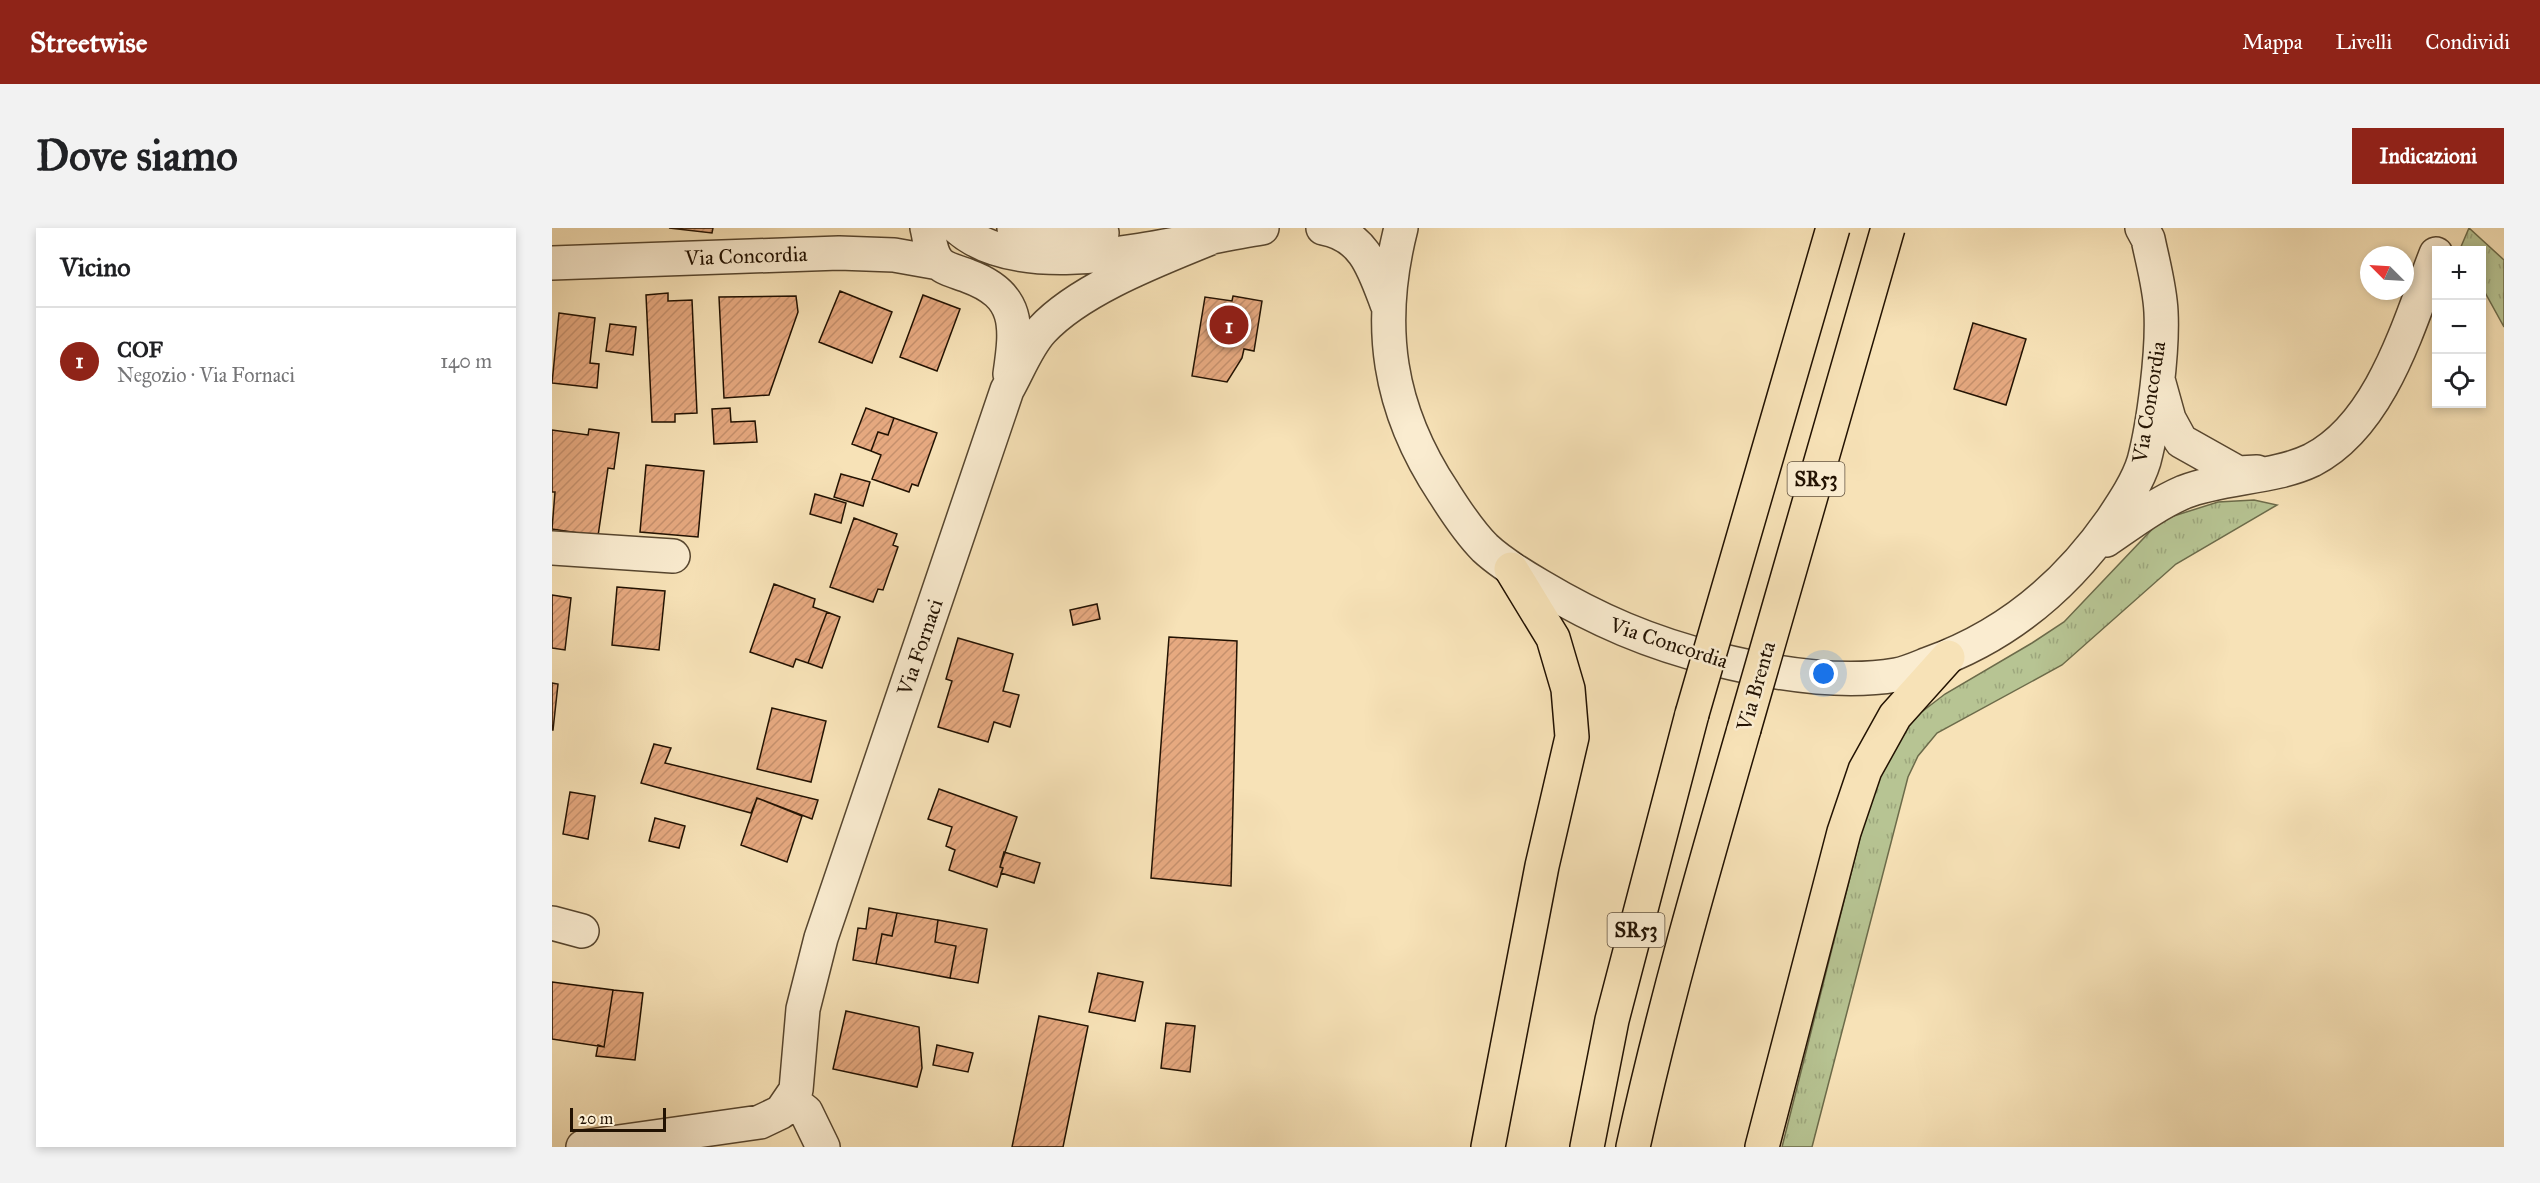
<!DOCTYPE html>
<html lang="it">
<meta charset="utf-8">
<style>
:root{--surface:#fff;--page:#f2f2f2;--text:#202124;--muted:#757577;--line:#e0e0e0;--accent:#8f2418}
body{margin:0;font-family:"IM FELL Great Primer",serif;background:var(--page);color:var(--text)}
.controls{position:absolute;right:18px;top:18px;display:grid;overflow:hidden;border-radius:0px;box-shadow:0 3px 9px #0003}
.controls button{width:54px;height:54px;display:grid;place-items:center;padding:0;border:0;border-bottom:2px solid var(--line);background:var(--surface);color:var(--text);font:30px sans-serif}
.compass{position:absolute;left:1808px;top:18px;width:54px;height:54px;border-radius:50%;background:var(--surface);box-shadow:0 3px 9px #0003;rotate:294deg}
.scale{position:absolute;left:18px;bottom:15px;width:96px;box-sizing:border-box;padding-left:6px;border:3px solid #221202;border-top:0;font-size:16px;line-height:21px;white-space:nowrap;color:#221202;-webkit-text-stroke:4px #faecd0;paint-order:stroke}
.you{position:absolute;left:1272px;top:446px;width:21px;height:21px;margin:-15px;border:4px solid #fff;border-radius:50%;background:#1a73e8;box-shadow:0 0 0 9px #1a73e833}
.badge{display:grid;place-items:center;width:39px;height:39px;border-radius:50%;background:var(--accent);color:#fff;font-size:20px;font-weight:700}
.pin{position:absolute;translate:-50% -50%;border:3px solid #fff;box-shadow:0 2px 6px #0006}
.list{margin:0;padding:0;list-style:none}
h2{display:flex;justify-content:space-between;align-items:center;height:78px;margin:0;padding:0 24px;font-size:26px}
h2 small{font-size:20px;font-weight:400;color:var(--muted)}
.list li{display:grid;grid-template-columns:39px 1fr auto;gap:18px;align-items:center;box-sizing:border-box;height:108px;padding:0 24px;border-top:2px solid var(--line)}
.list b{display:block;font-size:22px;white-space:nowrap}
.list p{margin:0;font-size:20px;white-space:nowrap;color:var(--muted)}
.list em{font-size:20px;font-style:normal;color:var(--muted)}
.icon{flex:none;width:33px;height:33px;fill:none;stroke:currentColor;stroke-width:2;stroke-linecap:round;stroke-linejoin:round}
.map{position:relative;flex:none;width:1952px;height:919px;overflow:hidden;border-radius:0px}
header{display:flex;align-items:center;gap:36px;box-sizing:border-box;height:84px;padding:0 30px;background:var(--accent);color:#fff}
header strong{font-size:28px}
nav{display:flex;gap:33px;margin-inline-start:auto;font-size:21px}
.intro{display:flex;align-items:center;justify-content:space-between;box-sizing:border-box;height:144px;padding:0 36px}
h1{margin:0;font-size:42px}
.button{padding:15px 27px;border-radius:0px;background:var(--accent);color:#fff;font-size:21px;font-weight:700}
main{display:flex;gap:36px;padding:0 36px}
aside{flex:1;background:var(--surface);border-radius:0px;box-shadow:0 3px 9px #0003}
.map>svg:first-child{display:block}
.grass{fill:url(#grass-tufts);stroke:#6c6b4a;stroke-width:1.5}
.building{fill:url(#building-hatch);stroke:#221202;stroke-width:1.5}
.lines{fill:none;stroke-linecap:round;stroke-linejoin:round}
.minor-casing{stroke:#57462f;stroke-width:36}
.highway-casing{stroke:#221202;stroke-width:36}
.minor{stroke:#faecd0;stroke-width:33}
.highway{stroke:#f7e2b7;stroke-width:33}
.highway-bridge-casing{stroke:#221202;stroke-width:36;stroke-linecap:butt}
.highway-bridge{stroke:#f7e2b7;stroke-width:33}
.labels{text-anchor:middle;stroke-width:5;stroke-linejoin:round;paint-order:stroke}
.shield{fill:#faecd0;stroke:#635340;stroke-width:1.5}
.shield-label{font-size:20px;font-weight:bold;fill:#221202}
.street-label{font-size:21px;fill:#221202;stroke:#faecd0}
</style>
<header>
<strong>Streetwise</strong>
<nav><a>Mappa</a><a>Livelli</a><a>Condividi</a></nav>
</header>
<div class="intro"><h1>Dove siamo</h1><a class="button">Indicazioni</a></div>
<main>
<aside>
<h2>Vicino<small></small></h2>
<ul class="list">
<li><span class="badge">1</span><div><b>COF</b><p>Negozio · Via Fornaci</p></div><em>140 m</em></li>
</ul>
</aside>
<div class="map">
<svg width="1952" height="919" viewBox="0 0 1952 919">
<defs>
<pattern id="grass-tufts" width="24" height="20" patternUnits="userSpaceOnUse" patternTransform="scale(1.5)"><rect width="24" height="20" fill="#b7c493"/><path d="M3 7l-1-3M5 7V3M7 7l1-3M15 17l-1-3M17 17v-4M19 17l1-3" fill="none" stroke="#9da77d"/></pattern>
<pattern id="building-hatch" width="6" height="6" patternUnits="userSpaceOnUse" patternTransform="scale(1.5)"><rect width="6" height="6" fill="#e6a980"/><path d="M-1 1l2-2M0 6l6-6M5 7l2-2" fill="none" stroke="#c5906d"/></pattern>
</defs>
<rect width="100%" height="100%" fill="#f7e2b7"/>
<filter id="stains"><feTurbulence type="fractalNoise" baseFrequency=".00333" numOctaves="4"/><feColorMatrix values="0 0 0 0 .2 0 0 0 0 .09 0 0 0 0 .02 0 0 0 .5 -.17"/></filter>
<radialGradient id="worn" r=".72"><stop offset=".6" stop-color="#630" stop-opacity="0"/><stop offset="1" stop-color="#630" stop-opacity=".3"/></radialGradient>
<!-- grass -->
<path class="grass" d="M1917,0l35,32v67l-22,-40v-37l-22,-1z
M1702,272l23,5 -101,59 -114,101 -125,68 -19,23 -10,21 -96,370h-30l90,-357 26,-52 21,-24 26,-20 87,-51 32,-21 97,-102 57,-18z"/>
<!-- building -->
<path class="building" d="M117,0h44l-1,5z
M288,63l52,21 -20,51 -53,-21z
M116,65v8l24,-1 5,113 -22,1v8h-23l-6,-127z
M371,67l37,14 -23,62 -37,-14z
M244,68l2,16 -29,83 -45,3 -5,-101z
M681,68l29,5 -8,50 -10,-2 -2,9 -15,24 -35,-6 13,-79 27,4z
M7,85l36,5 -5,45 9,1 -2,24 -45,-5z
M1421,95l53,16 -20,66 -52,-16z
M58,96l26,3 -3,28 -27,-4z
M178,180l1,14 24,-1 2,21 -43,2 -2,-35z
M314,180l28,10 -6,17 -10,-3 -7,19 -19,-7z
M342,190l43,15 -19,53 -6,-2 -3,8 -37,-13 9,-24 -10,-4 7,-19 10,3z
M37,201l30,4 -5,36 -6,-1 -10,68 -46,-7 3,-37h-3v-62l36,5z
M94,237l58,6 -6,66 -58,-5z
M289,246l29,8 -7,24 -29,-9z
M263,266l31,9 -5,20 -31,-9z
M302,290l43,16 -4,11 5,2 -15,43 -5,-1 -5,13 -43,-15z
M222,356l41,15 -2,8 14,5 -19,51 -12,-4 -3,8 -43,-15z
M65,359l48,4 -6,59 -47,-5z
M0,367l19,3 -6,52 -13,-2z
M545,376l3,15 -27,6 -3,-15z
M275,384l13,5 -18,51 -14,-5z
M617,409l68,4 -6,245 -80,-8z
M406,410l55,16 -10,37 16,4 -9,32 -16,-5 -6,20 -50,-15 14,-46 -6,-2z
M0,455l6,1 -5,46h-1z
M220,480l54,13 -15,61 -54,-13z
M102,516l17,4 -6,15 153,37 -6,19 -55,-21 -6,15 -110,-30z
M387,561l78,28 -17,50 3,1 -6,19 -48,-17 6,-20 -9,-4 6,-19 -24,-8z
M18,564l25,4 -7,43 -25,-5z
M205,570l45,18 -15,46 -46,-17z
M103,590l30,8 -6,22 -30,-7z
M452,624l36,11 -6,20 -33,-10 2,-5 -3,-1z
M317,680l28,5 -5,23 -10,-2 -6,30 -23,-4 5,-32 8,1z
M345,685l41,7 -3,22 21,4 -6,32 -74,-14 6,-30 10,2z
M386,692l49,9 -9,54 -28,-5 6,-32 -21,-4z
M546,745l45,9 -8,39 -46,-9z
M0,754l61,8 -9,57 -52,-8z
M61,762l30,3 -8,67 -39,-4 2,-11 6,2z
M294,783l73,16 3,41 -5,19 -84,-18z
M487,788l49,10 -25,121h-51z
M614,795l29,3 -5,46 -29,-4z
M385,817l36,8 -5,19 -35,-7z"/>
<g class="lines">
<!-- minor casing -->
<g class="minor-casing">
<path id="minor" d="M375,0c3,11 3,26 12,35 7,7 20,9 29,13 52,19 49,50 42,98
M406,0c69,60 221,12 304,0
M462,0l48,7 40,-2
M771,0c41,7 51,41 64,76
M849,0c-25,98 -13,181 43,265 12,19 25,39 41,55 16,15 36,27 55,38 57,34 110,57 175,73 56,14 123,26 181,16 11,-2 22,-7 32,-11 77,-27 138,-78 184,-144 12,-18 26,-39 32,-59 10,-38 19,-110 17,-149 -1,-24 -8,-49 -13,-73l-6,-11
M0,35l287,-10 55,2 45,8
M1607,155l10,36 12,22 57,32 19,-1
M1554,312c25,-17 50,-36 78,-48 38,-15 91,-14 128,-32 70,-36 97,-137 124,-206
M0,320l121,8
M0,695l30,8
M239,872l15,12 17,35
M31,919l177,-25 21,-10 15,-22 7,-81 18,-71 186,-548c11,-19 20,-44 35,-60 38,-41 115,-70 166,-91"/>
</g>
<!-- highway casing -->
<g class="highway-casing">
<path id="highway" d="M936,919l54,-281 30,-129 -4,-48 -15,-51 -42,-69
M1035,919l25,-127 80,-306
M1081,919c31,-141 71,-279 111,-418
M1210,919l82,-315 21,-62 30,-54 53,-59"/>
</g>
<!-- minor -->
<use href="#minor" class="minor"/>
<!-- highway -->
<use href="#highway" class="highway"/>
<!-- highway-bridge casing -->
<g class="highway-bridge-casing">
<path id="highway-bridge" d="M1140,486l141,-486
M1192,501l144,-501"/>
</g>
<!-- highway-bridge -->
<use href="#highway-bridge" class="highway-bridge"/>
</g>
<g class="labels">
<!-- shield labels -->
<g class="shield">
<rect x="1235.5" y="234" width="57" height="34" rx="4.5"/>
<rect x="1055.5" y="685" width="57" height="34" rx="4.5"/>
</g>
<g class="shield-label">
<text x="1264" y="258">SR53</text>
<text x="1084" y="709">SR53</text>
</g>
<!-- street labels -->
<g class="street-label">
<text transform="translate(194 28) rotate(-2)" y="7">Via Concordia</text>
<text transform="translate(1597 174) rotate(-81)" y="7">Via Concordia</text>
<text transform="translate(1117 415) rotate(18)" y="7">Via Concordia</text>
<text transform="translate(368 419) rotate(-71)" y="7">Via Fornaci</text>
<text transform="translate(1204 458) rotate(-74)" y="7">Via Brenta</text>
</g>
</g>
<rect width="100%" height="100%" filter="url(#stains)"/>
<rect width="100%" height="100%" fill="url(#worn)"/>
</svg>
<div class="controls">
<button>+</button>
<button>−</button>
<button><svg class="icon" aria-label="locate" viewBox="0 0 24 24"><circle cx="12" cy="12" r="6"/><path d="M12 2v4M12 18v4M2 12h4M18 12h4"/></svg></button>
</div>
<svg class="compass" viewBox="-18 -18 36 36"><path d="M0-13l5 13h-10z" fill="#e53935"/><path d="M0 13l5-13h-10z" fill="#757577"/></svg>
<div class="scale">20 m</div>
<div class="you"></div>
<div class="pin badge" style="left:677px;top:97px">1</div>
</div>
</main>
